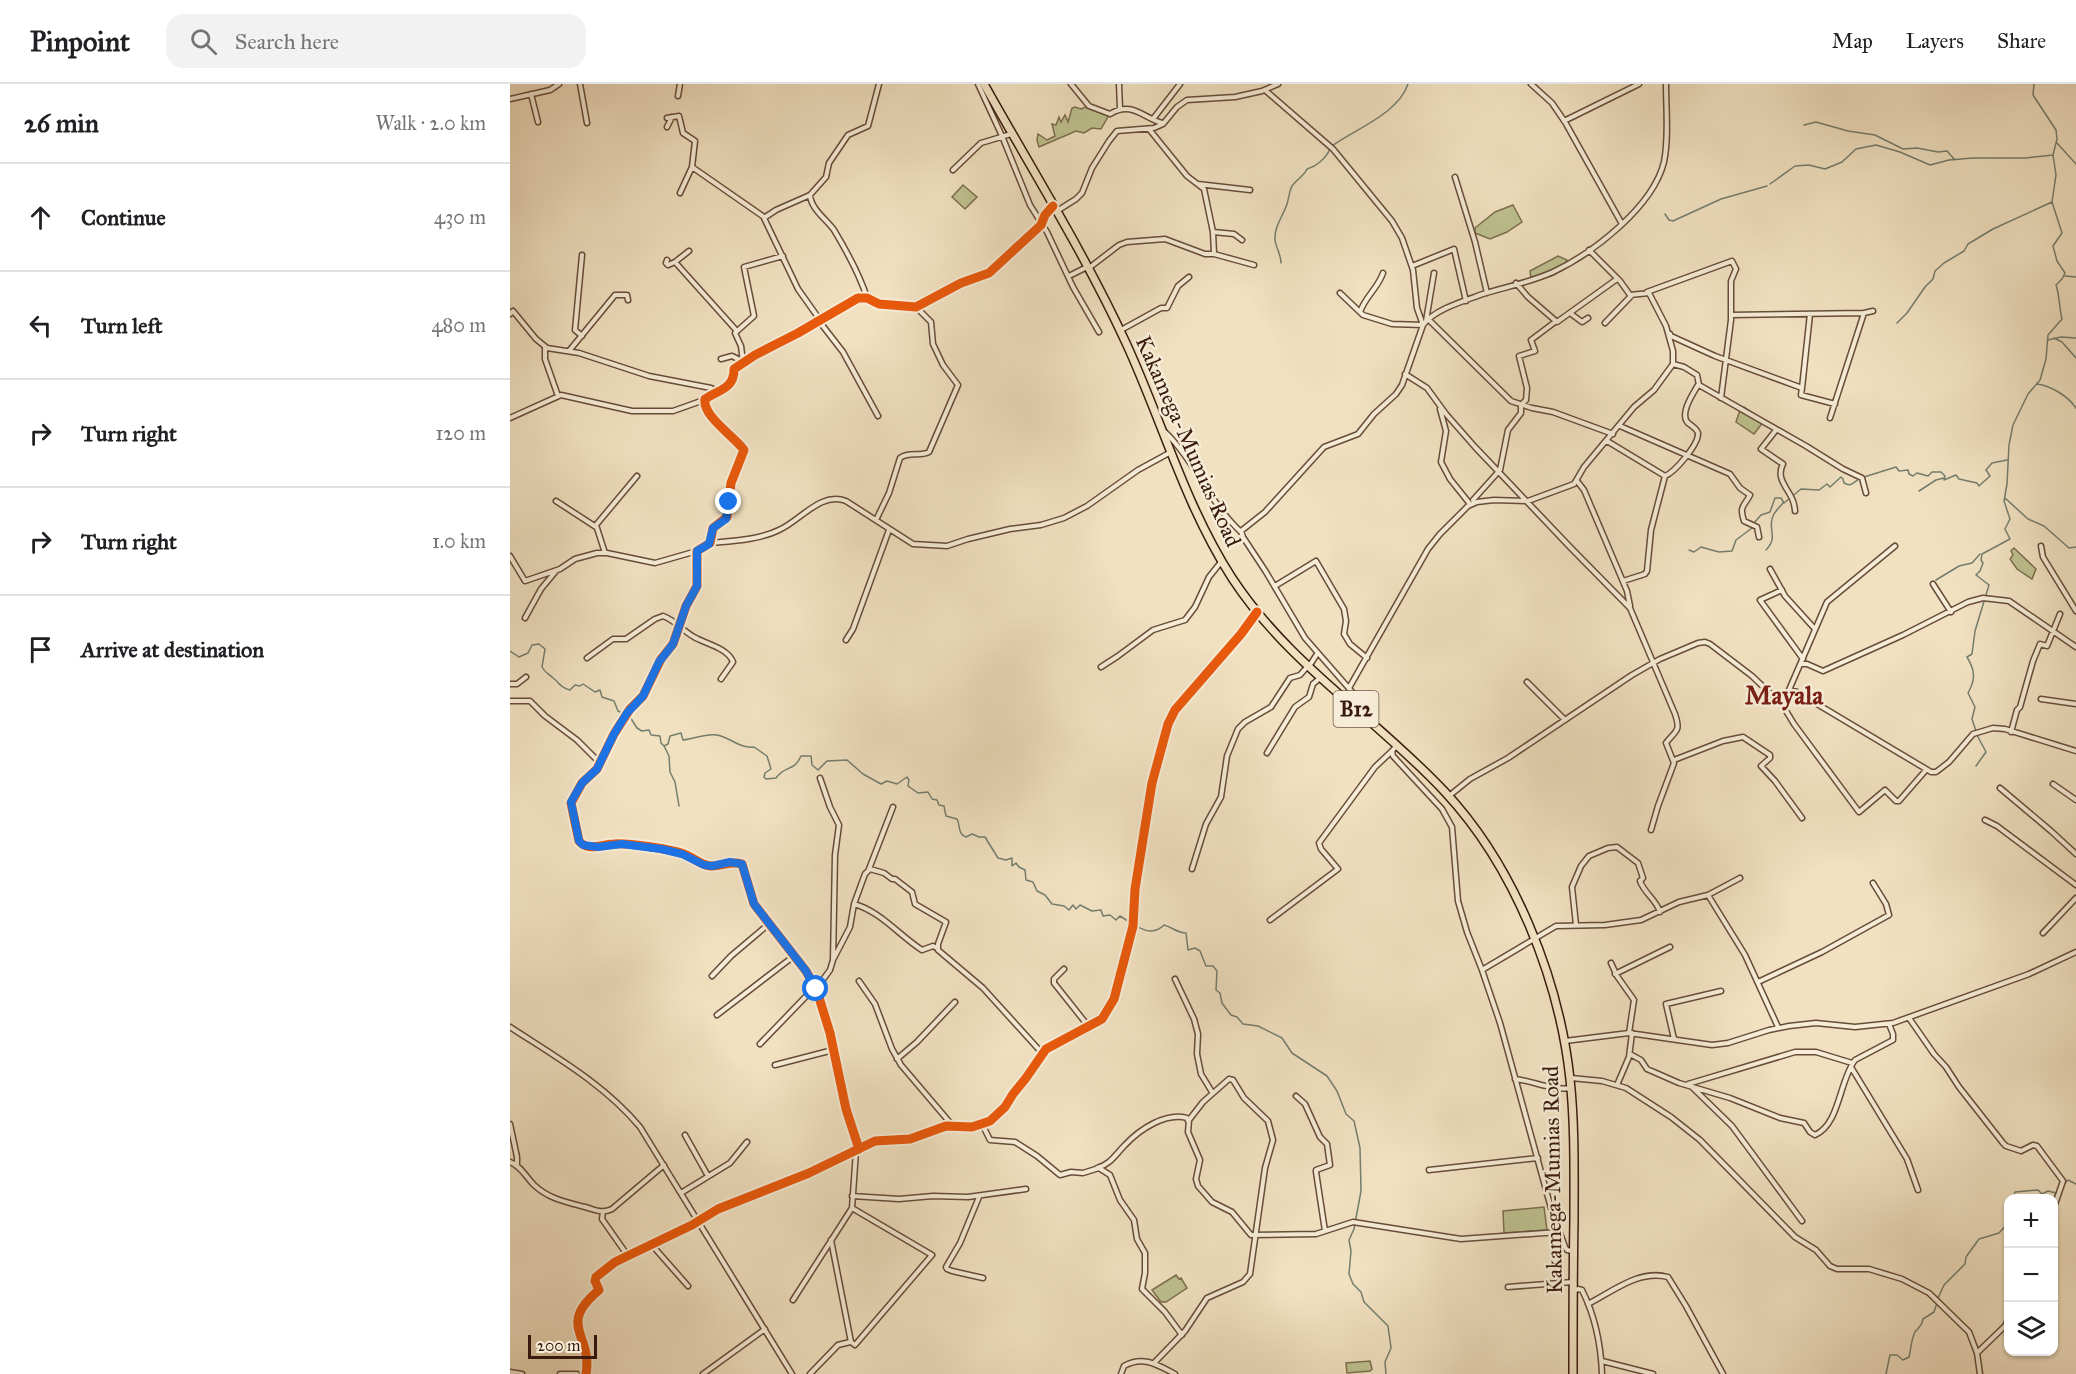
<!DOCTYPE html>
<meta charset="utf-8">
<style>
:root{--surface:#fff;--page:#f2f2f2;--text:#202124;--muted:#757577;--line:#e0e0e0}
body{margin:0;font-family:"IM FELL Great Primer",serif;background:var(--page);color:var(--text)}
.controls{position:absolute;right:18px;bottom:18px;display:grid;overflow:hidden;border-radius:12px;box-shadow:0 2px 4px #0004}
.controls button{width:54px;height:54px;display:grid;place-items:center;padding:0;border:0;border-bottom:2px solid var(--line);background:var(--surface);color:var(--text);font:30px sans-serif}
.scale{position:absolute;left:18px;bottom:15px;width:69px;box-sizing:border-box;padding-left:6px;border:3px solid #391b0d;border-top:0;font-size:16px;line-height:21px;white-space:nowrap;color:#391b0d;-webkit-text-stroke:4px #f6ecd7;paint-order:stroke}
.stop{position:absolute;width:18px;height:18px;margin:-14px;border:4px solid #1a73e8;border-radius:50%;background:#fff}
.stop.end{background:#1a73e8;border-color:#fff;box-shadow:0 2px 6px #0008}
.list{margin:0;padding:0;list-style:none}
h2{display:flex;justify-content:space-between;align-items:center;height:78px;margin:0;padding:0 24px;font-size:26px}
h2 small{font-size:20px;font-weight:400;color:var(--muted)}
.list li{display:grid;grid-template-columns:39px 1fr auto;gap:18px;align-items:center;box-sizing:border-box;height:108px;padding:0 24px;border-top:2px solid var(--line)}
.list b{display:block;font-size:22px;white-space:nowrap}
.list em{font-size:20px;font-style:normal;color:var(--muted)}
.icon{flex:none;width:33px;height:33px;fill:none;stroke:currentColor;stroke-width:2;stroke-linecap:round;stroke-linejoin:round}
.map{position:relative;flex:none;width:1566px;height:1290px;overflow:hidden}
header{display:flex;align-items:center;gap:36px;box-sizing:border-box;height:84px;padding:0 30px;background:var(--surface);border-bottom:2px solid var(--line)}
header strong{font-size:28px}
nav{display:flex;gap:33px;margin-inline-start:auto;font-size:21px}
.search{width:420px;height:54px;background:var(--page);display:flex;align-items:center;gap:15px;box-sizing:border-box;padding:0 21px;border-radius:18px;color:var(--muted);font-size:22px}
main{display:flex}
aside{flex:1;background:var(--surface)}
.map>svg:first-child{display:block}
.green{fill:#bec290;stroke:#7c6e4e;stroke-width:1.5}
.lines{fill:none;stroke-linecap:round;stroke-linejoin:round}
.stream{stroke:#747d6e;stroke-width:1.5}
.minor-casing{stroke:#674c3a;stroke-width:7}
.highway-casing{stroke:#391b0d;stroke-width:10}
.minor{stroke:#f6ecd7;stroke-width:4}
.highway{stroke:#f1e1c1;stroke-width:7}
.cycleway-casing{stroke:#f6ecd7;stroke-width:13}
.cycleway{stroke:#e8590c;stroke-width:9}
.route{stroke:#1a73e8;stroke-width:8}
.labels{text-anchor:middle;stroke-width:5;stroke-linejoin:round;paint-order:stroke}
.shield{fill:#f6ecd7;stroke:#725a4a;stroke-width:1.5}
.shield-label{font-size:21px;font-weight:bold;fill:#391b0d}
.street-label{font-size:22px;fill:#391b0d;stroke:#f6ecd7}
.quarter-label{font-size:26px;font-weight:bold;fill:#7a1f14;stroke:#f6ecd7}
</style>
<header>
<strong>Pinpoint</strong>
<div class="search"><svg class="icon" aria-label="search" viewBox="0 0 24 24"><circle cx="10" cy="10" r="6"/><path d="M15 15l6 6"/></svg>Search here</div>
<nav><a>Map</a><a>Layers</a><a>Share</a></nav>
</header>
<main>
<aside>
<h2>26 min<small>Walk · 2.0 km</small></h2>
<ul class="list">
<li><svg class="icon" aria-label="ahead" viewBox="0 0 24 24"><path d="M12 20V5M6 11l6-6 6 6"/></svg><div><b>Continue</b></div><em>430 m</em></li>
<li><svg class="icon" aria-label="left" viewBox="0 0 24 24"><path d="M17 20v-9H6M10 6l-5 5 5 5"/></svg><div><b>Turn left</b></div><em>480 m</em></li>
<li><svg class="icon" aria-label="right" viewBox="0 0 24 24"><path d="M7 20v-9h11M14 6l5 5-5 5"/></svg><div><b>Turn right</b></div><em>120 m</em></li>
<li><svg class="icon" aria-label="right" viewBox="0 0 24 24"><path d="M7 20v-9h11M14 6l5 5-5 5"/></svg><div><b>Turn right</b></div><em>1.0 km</em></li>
<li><svg class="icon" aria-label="arrive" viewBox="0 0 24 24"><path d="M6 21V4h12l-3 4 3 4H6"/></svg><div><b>Arrive at destination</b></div></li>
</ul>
</aside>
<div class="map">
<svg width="1566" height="1290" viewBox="0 0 1566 1290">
<rect width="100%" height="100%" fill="#f1e1c1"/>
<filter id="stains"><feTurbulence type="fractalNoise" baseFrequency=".00333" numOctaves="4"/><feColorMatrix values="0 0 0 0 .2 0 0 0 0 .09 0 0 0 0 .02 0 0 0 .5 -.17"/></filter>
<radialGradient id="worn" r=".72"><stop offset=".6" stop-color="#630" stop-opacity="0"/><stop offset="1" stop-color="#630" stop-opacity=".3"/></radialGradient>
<!-- green -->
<path class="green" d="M578,22l21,9 -8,14 -9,-1 -8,5 -8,-2 -37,16 -2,-7 1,-6 9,6 8,-4 -3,-12 4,1 3,-8 2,5 4,-7 3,7 4,-14 3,-1 6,2z
M453,101l14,12 -12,12 -13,-12z
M1003,121l9,17 -15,10 -17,7 -15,-6v-5l20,-16z
M1048,172l9,4c-10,18 -16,17 -36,19l-1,-8z
M1234,323l20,14 -10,13 -18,-12 3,-9z
M1504,464l22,21 -4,10 -15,-10 -7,-10 3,-4 -2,-4z
M1034,1123l3,23 -43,3 -1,-22z
M666,1191l3,4 2,-1 6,10 -21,14h-5l-9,-12z
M860,1277l2,8 -2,2 -23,2 -1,-10z"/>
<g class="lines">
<!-- stream -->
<path class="stream" d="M1294,41l12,-3 32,9 27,4 28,14 14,-1 21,4 9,-1 8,9
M1547,59l19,21
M822,62c23,-17 66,-32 76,-62
M1260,100l25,-18 14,-1 16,4 17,-7 14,-13 20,-4 24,7 30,13 19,-5 24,-2h53l27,-3
M1155,130l4,6 4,1 48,-22 46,-13
M771,179c0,-9 -5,-15 -6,-23 -1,-13 8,-24 12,-36 2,-6 2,-12 5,-18 4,-6 12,-10 15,-17 10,-3 19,-11 23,-20
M1555,192l11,1
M1387,239l10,-10 18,-26 8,-8 2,-8 9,-8 20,-12 4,-7 25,-15 59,-27
M1544,254l8,4 14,16
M1538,256l13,-3 15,1
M1527,300c14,2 31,12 39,24
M1354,393l32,-10 3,4 9,-1 1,4 4,2 4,-3 11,3 4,-4h9l4,4 -1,4 12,-5 3,4 18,4 2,3 11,-10 -4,-6 6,-7 15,-3
M1409,407l17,-11 8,-2
M1495,414l23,21 16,7 25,22 7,-1
M1244,439l7,-8 9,-3 5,-14h6l3,5 17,-14 18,1 8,-6 3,3 11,-10 2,2 1,4c7,4 9,0 15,-4
M1179,466l5,2 7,-5 18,5 13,-1 4,-11 16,-12
M1256,466c13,-13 1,-21 7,-34 2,-5 7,-9 10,-13
M1426,496l23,-14 13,-3 8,-9
M0,567l9,6 9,-4 4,-8 7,-1 6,5 -3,18c4,7 6,6 11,11 7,5 6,9 17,12l5,-5 5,1 3,-2 12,8 5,-2 2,7 12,4 4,10 12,6 7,11 5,3 7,-1 2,5 9,1 1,7 3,3 4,-2 2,-8 11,-3 2,7c12,-1 22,-7 34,-5 13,2 23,14 37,12l13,9 4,13 -6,4 -1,4 2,2 10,-1c9,-13 18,-6 25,-22h10l1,9 6,5 9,-9 20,-1 16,14 18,10 6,-3 10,3 10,-7 2,3 -1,6 10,7 10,-1 4,7 5,1 2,5 5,1 2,10 11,3c4,8 0,14 9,18l6,-3 7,3h6l13,21 8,2 6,-2v8l4,-3 3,4 6,3 1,10 7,2 4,9 8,4 7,9 12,2 5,4 4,-5 3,4 4,-4 12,6 9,-1 2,6 7,-1 6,5 4,-4 11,7
M1466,647l-4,-12 3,-12 -7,-14c8,-14 7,-23 -1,-36l5,-3 3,-23 14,-46 -13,-10 4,-4 3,-8 -2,-3 1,-6 28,-15 -5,-10 5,-10 -6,-18 3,-17 2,-39 4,-20 15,-31 12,-14 6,-21 2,-24 14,-16c-3,-12 -2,-22 -6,-34l6,-6 3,-6 -8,-12 -4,-15 9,-13 -10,-31 4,-27 -3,-20 4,-16 -1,-9 -23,-35 1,-11
M154,662l5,10 1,16 5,10 4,24
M1466,682l10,-14 -9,-17
M625,841c10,7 20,9 29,0 8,2 13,8 22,8l2,17 7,-2 5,3 6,15h7l4,5 -1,19 4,3 2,10 9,12 6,2 6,7 15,2 24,12 10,15 35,23 10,15 9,23 8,7 6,27 1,43 -7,38 -5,11 2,11 -2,23 4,10 8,8 3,10 24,24 3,22 -6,14 1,12
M1554,1100l4,-4 8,4
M1503,1114l2,-6 23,-2 4,4 6,-3 8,2 4,-6
M1428,1214l6,-13 21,-21 1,-7 13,-18 20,-6 9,-10
M1376,1290l4,-19h7l6,5 6,-3c2,-8 2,-17 6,-25 4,-5 7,-6 8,-13l11,-7 3,-9"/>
<!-- minor casing -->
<g class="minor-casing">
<path id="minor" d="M70,0l7,39
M468,0l24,52 28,69 17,27 26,55 26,45
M561,0l18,22 21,8c22,-13 32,3 52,9
M609,0l1,25
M1021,0l21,19 13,19 57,102
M755,6l68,59 59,72 10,17 11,32 4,38 6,17 -31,-1 -29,-9 -23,-22
M21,10l7,28
M168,12l2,-12
M0,15l40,-9 9,-6
M157,34l12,-2 4,17 12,8 -3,26 -12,26
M643,35l27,-35
M1054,37l75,-37
M157,43l5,-10
M182,83l72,50
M443,86l28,-27 30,-9
M945,93l20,65 12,51
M688,100l52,6
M300,111l-34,15 -12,8 34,71 22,31
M547,127l19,-12 6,-6 10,-25 17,-27 8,-10 37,-3 9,-4 14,-17 10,-7 48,-3 27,-6 16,-7
M703,148l21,2 8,6
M179,167l-14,11 61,68
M704,170l40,11
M157,176l-1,3 2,2 7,-3
M902,182l42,-17 12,52
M579,184l30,-23 8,-3 38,-3 40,15h9l-1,-22 -9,-43 -17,-13 -38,-47
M559,192l18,-9
M1006,199l12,14 29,25 60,-43
M1137,208l85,-31 4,8 -5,12v39l-10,78
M357,214c-7,-23 -21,-48 -33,-68 -8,-11 -23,-21 -24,-35l16,-18 3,-14 19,-28 20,-9 11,-42
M850,228c5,-15 18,-24 23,-39
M1060,229l12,9 6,-4
M0,230l3,-3 23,28 11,9 32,5 70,23 62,12 7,3
M1221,231l133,-2
M918,235l83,82 21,7 21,4 60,22
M309,237l24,31 35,64
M916,237l8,-48
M1095,239l26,-27
M611,246l40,-22h6l11,-22 11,-9
M1160,250l1,2 44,20 87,32 -1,7 34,9
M72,252l-7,-6 7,-75
M35,263v12l13,37
M59,267l46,-56h12l1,5
M211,275l11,-3 10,5
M233,278l-2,-16 -6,-13 19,-17 -10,-49 39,-11
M1163,280l11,3 13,8 2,10 107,61 37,23 19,9 4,15
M895,290l22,14 19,26 29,33 95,100 60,61 45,106c6,18 1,16 -9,29l8,20 -16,43 -7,24
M1292,304l8,-74
M930,325l6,22 -5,31 9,17 20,25
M0,334l51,-23 71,16h41l31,-11
M1320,334l34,-105 9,-2
M1110,342l110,48 10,14 10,7c-6,12 -11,10 -6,26l13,6 2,10
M1266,346l-15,19 22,15c-8,15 6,25 10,37 1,3 2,7 2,10
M655,348c30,29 45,72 76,100
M1097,357l58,35 -14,54 -4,41 -2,3 -22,7
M1155,392c10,-4 34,-32 33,-43 -1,-4 -7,-8 -10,-10 -9,-9 5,-29 10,-38
M1067,397l7,9 43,101 3,15
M46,417l40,26
M964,419l-1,-3 27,-30 8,-40 13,-17v-8l5,-5 1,-12 -8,-32 16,-5 -4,-11 24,-18
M366,436l13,-27 11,-35c9,-7 20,-1 29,-6l29,-67 -15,-20 -10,-21 -2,-22 -15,-15
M200,459c22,-2 49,-3 69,-13 21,-9 42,-39 67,-29l67,43 34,2 21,-7 42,-10 31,-4 23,-7 23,-12 51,-36 33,-18
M1531,462l2,11 33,54
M95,469l-9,-28 41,-49
M0,472l15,25 35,-12 15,-10 22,-6h10l48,10 42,-12
M1260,485l15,27 29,32
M1423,500l18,28
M765,502l41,-25 28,48 2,12 -2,13 6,10 17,14
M1272,506l-22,10 43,59
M15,534l16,-29 15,-18
M336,556l7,-11 36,-99
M77,574l26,-19h13l29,-20 8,-3c12,4 20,15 31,21 12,7 34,11 39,25l-12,17
M1291,580h6l16,7 80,-36 65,-33 15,-4 26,3 67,46
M591,583l17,-11 35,-26 32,-10 10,-13 14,-30 12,-15
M798,584l9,-14
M1017,598l38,38
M0,600h7l9,-7
M839,604l79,-139 12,-15 28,-28 9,-4 17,-2 34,1 46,-17 10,-17 50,-60 20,-17 19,-26v-13l-7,-25 -17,-33 -19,2 -10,-14 -31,-31
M1279,606l38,-88 68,-56
M1531,615l35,5
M0,617h20l15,15 32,24 18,18 6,3
M1270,617l14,23 65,88 26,-22 11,11h3l27,-31
M851,629l-3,-11 -5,-9 -48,-55 -39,-66 -23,-35 -2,-6 24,-19 59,-65 34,-13 16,-20 22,-20 6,-9 21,-60c12,-16 41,-24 60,-31 23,-7 48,-12 70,-22 40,-19 100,-65 111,-110 5,-25 2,-53 2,-78
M1501,648l6,-22 3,-3 13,-46 7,-17 7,2 13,-32
M887,661l-5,6 1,5 49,53 10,18 6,74 9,31 15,38
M757,669l28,-46 14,-10 4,-13 7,-6
M1164,676l49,-19 20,-4 27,18v3l-9,8 14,15 27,37
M1543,700l23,16
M1490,704l51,43 25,23
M939,712l21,-17 38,-21 124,-83 28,-16 38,-16 7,-1 5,2 42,32 26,25 4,-1 7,-10 8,2 134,80h5l13,-10 24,-28 20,-6 12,1 71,22
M1475,736l12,6 79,59
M359,785l24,-62
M682,785l14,-45 15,-27 6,-41 11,-27 7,-7 26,-15 19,-29 10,-3 7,-8
M1198,811l37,60 33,72
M344,820l11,-30 5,-5 14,4 8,6h3l17,13 3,12 31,18 -8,22v6l45,38 59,65
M760,836l68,-51 -17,-20 -2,-6 56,-76 17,-16
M1066,841l-4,-38 9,-21 8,-10 19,-8 9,-1 21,16 5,15 -3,3c4,12 16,18 20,31
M1533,849l33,-35
M324,874l16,-31 4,-23c26,7 46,32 68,46l11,-4 4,2
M1101,879l6,13 17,24 -5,33
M554,885l-10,10v4l35,44
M1105,890l55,-27
M202,892l19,-20 39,-33
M665,895l19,40 4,15 -1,20 4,20 11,18
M349,897l16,23 17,45 9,16 51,60
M1248,898l64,-30 67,-37 -3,-11 -13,-21
M306,905l14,-19 3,-10 2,-105 4,-30 -9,-18 -10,-29
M207,931l77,-59
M1399,934l25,36 12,13 13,20 44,56 3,3 15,5 12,-6 4,1 26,35 -9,26
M0,943c46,30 94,57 130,100l152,247
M1164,955l-8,-35 55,-13
M1055,957l64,-8 83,12 16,-2 41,-13 20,-4 27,-3 39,4 38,-4 136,-49 47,-22
M250,960l55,-57
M1120,970l11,6 6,9 32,14 51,15 50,20 24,5 6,9 5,3c25,-11 24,-54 40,-75l38,-20v-6l-4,-10
M387,975l20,-17 38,-40
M265,981l58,-15
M1341,983l56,92 11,31
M1061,994l31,3 24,7 45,29 29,23 95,97 21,13 14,16 7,3h32l33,10 27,14 40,39 8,21 3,21
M1005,995c19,2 37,12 56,9
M1178,1000l107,-32h21l36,11
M1107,1001l12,-28 3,-24
M1182,1003l40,39 70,95
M786,1012l9,8 15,33 7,7 3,21 -14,5v2l9,59
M0,1040l7,33v8
M472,1040l8,16 25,2 22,14 23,19 11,-3 12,1 16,-5 11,7 10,25 14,20 3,19 8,14v20l-3,16 23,23 17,23
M175,1051l23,41
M349,1065l-13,-40 -16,-76 -13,-42 -11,-20 -52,-67 -12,-40c-11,-4 -21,3 -32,2 -10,-1 -17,-9 -26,-12 -13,-5 -55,-11 -70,-10 -11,0 -26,8 -35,-3l-8,-38 11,-20 15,-14 17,-35 16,-25 13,-13 18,-37 12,-15 13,-38 11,-20v-35l13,-8 3,-15 14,-11 4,-34 13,-33c-9,-13 -42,-34 -39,-51 15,-10 29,-10 29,-30l21,-14 43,-22 60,-35h9l12,6 37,3 45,-24 28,-10 52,-48 4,-10 8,-9
M0,1078c11,4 16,15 24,23 15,14 32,17 51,22 11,3 17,7 27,2l52,-44
M587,1084c14,-4 18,-13 28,-23 15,-16 41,-33 62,-27l1,3
M919,1086l109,-12
M171,1109l49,-30 17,-21
M342,1112l47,3 34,-3 35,1 58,-8
M469,1113l-19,46 -14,24 1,2 5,2 31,7
M93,1128l-1,7 26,37
M321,1156l20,102 4,3 77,-90 -80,-47 4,-57
M141,1160l37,42
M1062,1167l-5,-1 -2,-3 -14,-39 -51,-185 -18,-53 74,-44 49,-1 36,-5 38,-18 29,-7 32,-17
M998,1203l65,-5
M1064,1207l4,-2 4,1c13,26 19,56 20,84
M283,1216l59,-92
M1078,1220c24,-12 51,-35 80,-27l18,29 37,68
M1467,1269l28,-27 3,-6
M1092,1277l51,13
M645,1278l30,-31 22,-33 36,-16 7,-8 15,-106 8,-28 -5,-19 -24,-23 -11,-18 -4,-1 -26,23 -14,18 -1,12 12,28 -4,19 2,7 14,16 20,10 19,23 65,-1 37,-12 108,17 98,-7
M0,1288l12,2
M50,1290h17
M76,1290c7,-40 -30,-48 13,-84l-4,-9 1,-4 19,-15 77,-37 26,-16 91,-36 66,-32 35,-2 36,-13 26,1 18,-6 15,-14 8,-13 13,-16 20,-29 56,-30 12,-20 19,-73 2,-37 17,-106 16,-59 7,-14 66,-76 16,-22
M193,1290l62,-45
M300,1290l28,-29 12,-3
M611,1290l3,-8c19,-11 34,-1 51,8"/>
</g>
<!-- highway casing -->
<g class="highway-casing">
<path id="highway" d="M474,0c48,86 101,170 142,259 36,78 59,162 106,235 57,87 143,139 213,214 69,74 114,186 125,287 5,46 4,93 4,140 -1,52 -1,103 -1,155"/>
</g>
<!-- minor -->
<use href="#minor" class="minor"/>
<!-- highway -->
<use href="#highway" class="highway"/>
<!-- cycleway casing -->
<g class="cycleway-casing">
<path id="cycleway" d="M349,1065l-13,-40 -16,-76 -13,-42 -11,-20 -52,-67 -12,-40c-11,-4 -21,3 -32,2 -10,-1 -17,-9 -26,-12 -13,-5 -55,-11 -70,-10 -11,0 -26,8 -35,-3l-8,-38 11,-20 15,-14 17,-35 16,-25 13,-13 18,-37 12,-15 13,-38 11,-20v-35l13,-8 3,-15 14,-11 4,-34 13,-33c-9,-13 -42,-34 -39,-51 15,-10 29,-10 29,-30l21,-14 43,-22 60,-35h9l12,6 37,3 45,-24 28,-10 52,-48 4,-10 8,-9
M76,1290c7,-40 -30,-48 13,-84l-4,-9 1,-4 19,-15 77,-37 26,-16 91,-36 66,-32 35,-2 36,-13 26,1 18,-6 15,-14 8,-13 13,-16 20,-29 56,-30 12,-20 19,-73 2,-37 17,-106 16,-59 7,-14 66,-76 16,-22"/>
</g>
<!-- cycleway -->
<use href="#cycleway" class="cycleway"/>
</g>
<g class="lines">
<!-- route -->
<path class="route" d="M219,418l-3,17 -13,9 -4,16 -12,7v35l-11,20 -13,38 -14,18 -16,34 -16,17 -13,21 -17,35 -15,14 -11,19 8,39 4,4 15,2 24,-3 39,5 21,5 22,11 8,1 18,-4 12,2 12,40 52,67 10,18"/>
</g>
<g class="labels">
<!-- shield labels -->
<rect class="shield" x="823.5" y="607" width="45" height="36" rx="4.5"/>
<g class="shield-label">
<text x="846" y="632">B12</text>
</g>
<!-- street labels -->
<g class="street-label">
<text transform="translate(679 357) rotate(66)" y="8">Kakamega-Mumias Road</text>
<text transform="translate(1042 1096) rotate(-91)" y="8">Kakamega-Mumias Road</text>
</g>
<!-- quarter labels -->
<g class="quarter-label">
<text x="1274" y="620">Mayala</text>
</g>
</g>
<rect width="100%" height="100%" filter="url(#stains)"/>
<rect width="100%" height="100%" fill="url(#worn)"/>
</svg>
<div class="controls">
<button>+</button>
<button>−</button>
<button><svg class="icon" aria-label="layers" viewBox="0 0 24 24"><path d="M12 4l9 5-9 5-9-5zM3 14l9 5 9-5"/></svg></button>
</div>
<div class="scale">200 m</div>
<div class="stop" style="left:306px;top:905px"></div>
<div class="stop end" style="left:219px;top:418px"></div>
</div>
</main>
